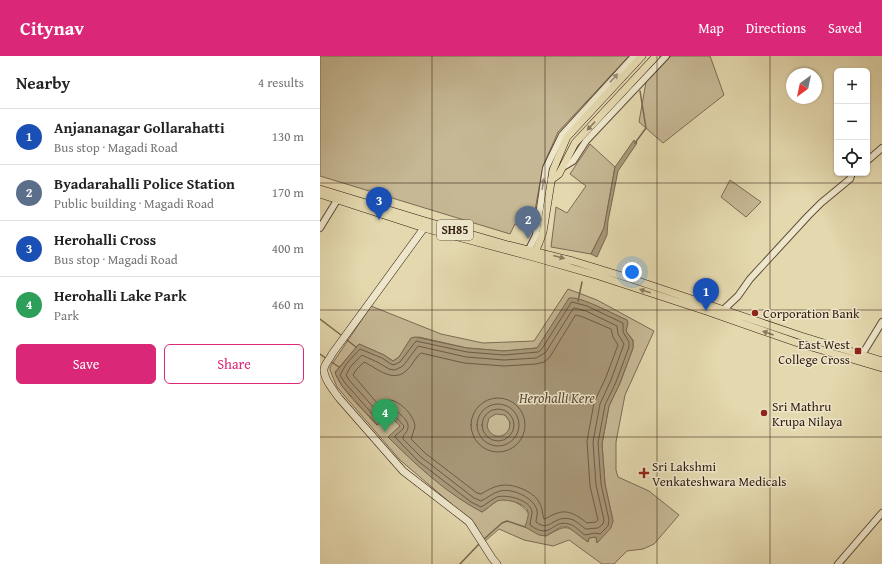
<!DOCTYPE html>
<meta charset="utf-8">
<style>
:root{--surface:#fff;--page:#f2f2f2;--text:#222;--muted:#767676;--line:#e0e0e0;--accent:#db2777}
body{margin:0;font-family:"Gentium Book Plus",serif;background:var(--page);color:var(--text)}
.controls{position:absolute;right:12px;top:12px;display:grid;overflow:hidden;border-radius:6px;box-shadow:0 1px 3px #0004}
.controls button{width:36px;height:36px;display:grid;place-items:center;padding:0;border:0;border-bottom:1px solid var(--line);background:var(--surface);color:var(--text);font:20px sans-serif}
.compass{position:absolute;left:466px;top:12px;width:36px;height:36px;border-radius:50%;background:var(--surface);box-shadow:0 1px 3px #0004;rotate:213deg}
.you{position:absolute;left:312px;top:216px;width:14px;height:14px;margin:-10px;border:3px solid #fff;border-radius:50%;background:#1a73e8;box-shadow:0 0 0 6px #1a73e833}
.badge{display:grid;place-items:center;width:26px;height:26px;border-radius:50%;background:var(--accent);color:#fff;font-size:13px;font-weight:700}
.pin{position:absolute;translate:-50% -33px;filter:drop-shadow(0 1px 2px #0008)}
.pin::after{content:'';position:absolute;top:21px;width:14px;height:12px;background:inherit;clip-path:polygon(0 0,100% 0,50% 100%)}
.list{margin:0;padding:0;list-style:none}
h2{display:flex;justify-content:space-between;align-items:center;height:52px;margin:0;padding:0 16px;font-size:17px}
h2 small{font-size:13px;font-weight:400;color:var(--muted)}
.list li{display:grid;grid-template-columns:26px 1fr auto;gap:12px;align-items:center;box-sizing:border-box;height:56px;padding:0 16px;border-top:1px solid var(--line)}
.list b{display:block;font-size:15px;white-space:nowrap}
.list p{margin:0;font-size:13px;white-space:nowrap;color:var(--muted)}
.list em{font-size:13px;font-style:normal;color:var(--muted)}
.actions{display:flex;gap:8px;padding:12px 16px}
.actions a{flex:1;padding:9px 0;border:1px solid var(--accent);border-radius:6px;text-align:center;font-size:14px;color:var(--accent)}
.actions .main{background:var(--accent);color:#fff}
.icon{flex:none;width:22px;height:22px;fill:none;stroke:currentColor;stroke-width:2;stroke-linecap:round;stroke-linejoin:round}
.map{position:relative;flex:none;width:562px;height:508px;overflow:hidden}
header{display:flex;align-items:center;gap:24px;box-sizing:border-box;height:56px;padding:0 20px;background:var(--accent);color:#fff}
header strong{font-size:19px}
nav{display:flex;gap:22px;margin-inline-start:auto;font-size:14px}
main{display:flex}
aside{flex:1;background:var(--surface)}
.map>svg:first-child{display:block}
.green{fill:#c6b894;stroke:#7d6a54;fill-rule:evenodd}
.water{fill:#a89879;stroke:#7a6750;fill-rule:evenodd}
.lines{fill:none;stroke-linecap:round;stroke-linejoin:round}
.shore{stroke:#6e5a46;stroke-width:1}
.stream{stroke:#7a6750;stroke-width:1.5}
.tertiary-casing{stroke:#604c3a;stroke-width:8}
.secondary-casing{stroke:#341d13;stroke-width:8}
.primary-casing{stroke:#341d13;stroke-width:8}
.tertiary{stroke:#ede6ca;stroke-width:6}
.secondary{stroke:#ede6ca;stroke-width:7}
.primary{stroke:#e4d8ae;stroke-width:7}
.oneway{fill:#9a8c78}
.oneway2{fill:#8c7a60}
.grid{fill:none;stroke:#341d13;stroke-width:1;stroke-opacity:0.55}
.poi-dot{fill:#8f2418;stroke:#ede6ca;stroke-width:1.5}
.labels{text-anchor:middle;stroke-width:3;stroke-linejoin:round;paint-order:stroke}
.shield{fill:#ede6ca;stroke:#6c594a;stroke-width:1}
.shield-label{font-size:12px;font-weight:bold;fill:#341d13}
.poi-label{font-size:13px;fill:#341d13;stroke:#ede6ca;text-anchor:start}
.water-label{font-size:14px;font-style:italic;fill:#5d4837;stroke:#ede6ca}
</style>
<header>
<strong>Citynav</strong>
<nav><a>Map</a><a>Directions</a><a>Saved</a></nav>
</header>
<main>
<aside>
<h2>Nearby<small>4 results</small></h2>
<ul class="list">
<li><span class="badge" style="background:#1a4fb4">1</span><div><b>Anjananagar Gollarahatti</b><p>Bus stop · Magadi Road</p></div><em>130 m</em></li>
<li><span class="badge" style="background:#5c6f8a">2</span><div><b>Byadarahalli Police Station</b><p>Public building · Magadi Road</p></div><em>170 m</em></li>
<li><span class="badge" style="background:#1a4fb4">3</span><div><b>Herohalli Cross</b><p>Bus stop · Magadi Road</p></div><em>400 m</em></li>
<li><span class="badge" style="background:#2e9e5b">4</span><div><b>Herohalli Lake Park</b><p>Park</p></div><em>460 m</em></li>
</ul>
<div class="actions"><a class="main">Save</a><a>Share</a></div>
</aside>
<div class="map">
<svg width="562" height="508" viewBox="0 0 562 508">
<rect width="100%" height="100%" fill="#e4d8ae"/>
<filter id="stains"><feTurbulence type="fractalNoise" baseFrequency=".005" numOctaves="4"/><feColorMatrix values="0 0 0 0 .2 0 0 0 0 .09 0 0 0 0 .02 0 0 0 .5 -.17"/></filter>
<radialGradient id="worn" r=".72"><stop offset=".6" stop-color="#630" stop-opacity="0"/><stop offset="1" stop-color="#630" stop-opacity=".3"/></radialGradient>
<!-- green -->
<path class="green" d="M0,0h309l-71,76 -15,34 -11,61 -17,-3 -5,10 -190,-58z
M351,0h39l14,39 -61,48 -24,-21 7,-40z
M270,88l25,23 -11,61 -13,26 -40,-7 5,-40 11,6 19,-27 -16,-12z
M410,124l31,22 -15,15 -25,-20z
M248,233l29,11 57,31 -29,64 -9,47v28l2,7 31,14 30,24 -25,29 -11,5 -16,2 -13,13h-12l-33,-24 -16,6 -29,-6 -25,-11 -15,13 -9,-18 -75,-64 -63,-73 -7,-17v-3l41,-61 70,28 42,9 51,-2zM253,242l16,5 38,17 -1,11 7,9v8l-13,35 -11,23 -7,38 3,40 8,37 -16,22 -1,-6 -7,1 -1,4c-21,-15 -18,-20 -42,-6 -10,-13 -28,-45 -49,-35 -5,3 -10,8 -15,11 -34,-18 -66,-48 -93,-75l11,-11 -11,-11 -12,10c-12,-13 -38,-37 -42,-53l24,-28 25,11 9,6 6,-4 12,-19 8,-1 48,11 37,3 33,-3z
M166 369a12 12 0 1 1 24 0a12 12 0 1 1-24 0Z"/>
<!-- water -->
<path class="water" d="M314,84l3,3 -19,28 -10,50 -1,14 -10,22 -6,-3 13,-26 11,-61z
M249,242c12,-2 46,17 58,22l1,3 -2,8 7,10v7l-13,35 -11,23 -7,38 3,40 8,37 -2,7 -14,15 -1,-6 -7,1 -1,4 -20,-15h-7l-15,9 -7,-1 -14,-8c1,-4 4,-11 3,-15 -2,-9 -23,-14 -31,-11 -5,3 -10,8 -15,11 -35,-18 -66,-47 -94,-75l12,-11 -11,-11 -12,10 -35,-39 -7,-13 24,-29 25,11 9,6 6,-4 12,-19 4,-1 52,11 37,3 33,-3zM176,358l9,1 5,7c1,16 -19,20 -23,4l2,-8z"/>
<g class="lines">
<!-- shore -->
<path class="shore" d="M252,246l15,4 36,17v9l6,10v5l-13,35 -11,23 -7,38 3,41 8,36 -1,6 -8,8 -5,-1 -10,2c-5,-3 -10,-10 -16,-11 -18,-5 -17,17 -39,1 0,-4 2,-9 2,-13 -1,-12 -25,-18 -35,-15 -5,2 -10,7 -16,10l-10,-5 -53,-41 -22,-23 -1,-2 8,-7 1,-3 -12,-13 -5,-1 -9,6h-2l-31,-35 -5,-8 7,-12 13,-14 22,9 9,6 3,1 6,-3 16,-21 51,11 37,3 34,-3 3,-2z
M254,252l12,3 31,15 1,8 6,10 -13,36 -11,24 -7,38 3,43 8,35 -1,4 -5,4 -12,1c-5,-3 -10,-9 -16,-10 -17,-4 -20,14 -34,3 0,-4 2,-8 1,-12 -4,-13 -25,-22 -37,-19 -7,2 -13,7 -19,10l-7,-3 -53,-41 -18,-18v-3c8,-8 6,-14 -2,-21 -4,-4 -7,-8 -13,-9l-9,6 -2,-1 -28,-31 -3,-5 5,-9 11,-11 17,8 10,6 6,1 8,-4 15,-20 48,11 38,3 32,-2 9,-5z
M256,259l7,2 28,12 2,8 5,8 -12,32 -12,26 -7,38 3,45 8,34 -2,2 -9,1c-9,-7 -19,-15 -32,-9 -4,1 -7,4 -11,5 -2,-5 -1,-11 -5,-17 -3,-6 -9,-9 -14,-12 -18,-8 -28,-6 -44,4l-4,-1 -52,-40 -14,-14c1,-4 3,-8 4,-12 0,-11 -15,-26 -25,-27 -5,0 -9,2 -13,3l-24,-28 3,-5 8,-8c13,6 29,22 43,8 6,-5 8,-13 14,-17l43,10 40,3 32,-2 8,-2 5,-4z
M151 369a27 27 0 1 1 54 0a27 27 0 1 1-54 0Z
M157 369a21 21 0 1 1 42 0a21 21 0 1 1-42 0Z
M162 369a16 16 0 1 1 32 0a16 16 0 1 1-32 0Z"/>
<!-- stream -->
<path class="stream" d="M315,87l11,-15 -6,-37
M258,245l4,-19
M0,263l21,16
M27,284l9,7
M0,298l7,5
M10,305l9,6
M163,484l19,-17 5,-2 18,6
M140,508l19,-20"/>
<!-- tertiary casing -->
<g class="tertiary-casing">
<path id="tertiary" d="M547,105l15,-13
M243,111l10,-6 13,-20 80,-85
M0,172l19,-31
M209,193l7,-14 10,-67 16,-33 72,-79
M401,256l17,-16 12,-17 58,-63 13,-13 29,-24 2,-6
M540,302l22,-36
M518,508l44,-51"/>
</g>
<!-- secondary casing -->
<g class="secondary-casing">
<path id="secondary" d="M105,168l-1,4 -92,126c-2,5 -7,9 -8,15 -1,9 10,22 15,29l64,73 66,51 23,36 5,6"/>
</g>
<!-- primary casing -->
<g class="primary-casing">
<path id="primary" d="M231,124l8,-6 16,-31 81,-87
M0,133l105,32 83,24 65,16 62,19 166,56 81,25
M0,138l104,34 109,29 66,19 107,35 92,32 84,25
M214,198l5,-11 4,-11 10,-62 14,-33 75,-81"/>
</g>
<!-- tertiary -->
<use href="#tertiary" class="tertiary"/>
<!-- secondary -->
<use href="#secondary" class="secondary"/>
<!-- primary -->
<use href="#primary" class="primary"/>
</g>
<!-- one-way arrows -->
<defs><path id="oneway-solid" d="M-6-.8H1V-3.2L6.5 0L1 3.2V.8H-6Z"/></defs>
<g class="oneway">
<use href="#oneway-solid" transform="translate(294 22) rotate(-47)"/>
<use href="#oneway-solid" transform="translate(223 128) rotate(-81)"/>
</g>
<g class="oneway2">
<use href="#oneway-solid" transform="translate(271 70) rotate(133)"/>
<use href="#oneway-solid" transform="translate(239 201) rotate(15)"/>
<use href="#oneway-solid" transform="translate(325 235) rotate(-163)"/>
<use href="#oneway-solid" transform="translate(448 277) rotate(-161)"/>
</g>
<!-- grid -->
<path class="grid" d="M112,0v508M225,0v508M337,0v508M450,0v508M0,127h562M0,254h562M0,381h562"/>
<!-- markers -->
<g class="poi-dot">
<circle cx="435" cy="257" r="4"/>
<rect x="534" y="291" width="8" height="8" rx="2"/>
<circle cx="444" cy="357" r="4"/>
<path d="M322 411h4v4h4v4h-4v4h-4v-4h-4v-4h4z"/>
</g>
<g class="labels">
<!-- shield labels -->
<rect class="shield" x="117" y="164" width="36" height="20" rx="3"/>
<g class="shield-label">
<text x="135" y="178">SH85</text>
</g>
<!-- poi labels -->
<g class="poi-label">
<text x="443" y="262">Corporation Bank</text>
<text x="530" y="293" text-anchor="end">East West<tspan x="530" dy="15">College Cross</tspan></text>
<text x="452" y="355">Sri Mathru<tspan x="452" dy="15">Krupa Nilaya</tspan></text>
<text x="332" y="415">Sri Lakshmi<tspan x="332" dy="15">Venkateshwara Medicals</tspan></text>
</g>
<!-- water labels -->
<g class="water-label">
<text x="237" y="347">Herohalli Kere</text>
</g>
</g>
<rect width="100%" height="100%" filter="url(#stains)"/>
<rect width="100%" height="100%" fill="url(#worn)"/>
</svg>
<div class="controls">
<button>+</button>
<button>−</button>
<button><svg class="icon" aria-label="locate" viewBox="0 0 24 24"><circle cx="12" cy="12" r="6"/><path d="M12 2v4M12 18v4M2 12h4M18 12h4"/></svg></button>
</div>
<svg class="compass" viewBox="-18 -18 36 36"><path d="M0-13l5 13h-10z" fill="#e53935"/><path d="M0 13l5-13h-10z" fill="#767676"/></svg>
<div class="you"></div>
<div class="pin badge" style="left:386px;top:255px;background:#1a4fb4">1</div>
<div class="pin badge" style="left:208px;top:183px;background:#5c6f8a">2</div>
<div class="pin badge" style="left:59px;top:164px;background:#1a4fb4">3</div>
<div class="pin badge" style="left:65px;top:376px;background:#2e9e5b">4</div>
</div>
</main>
